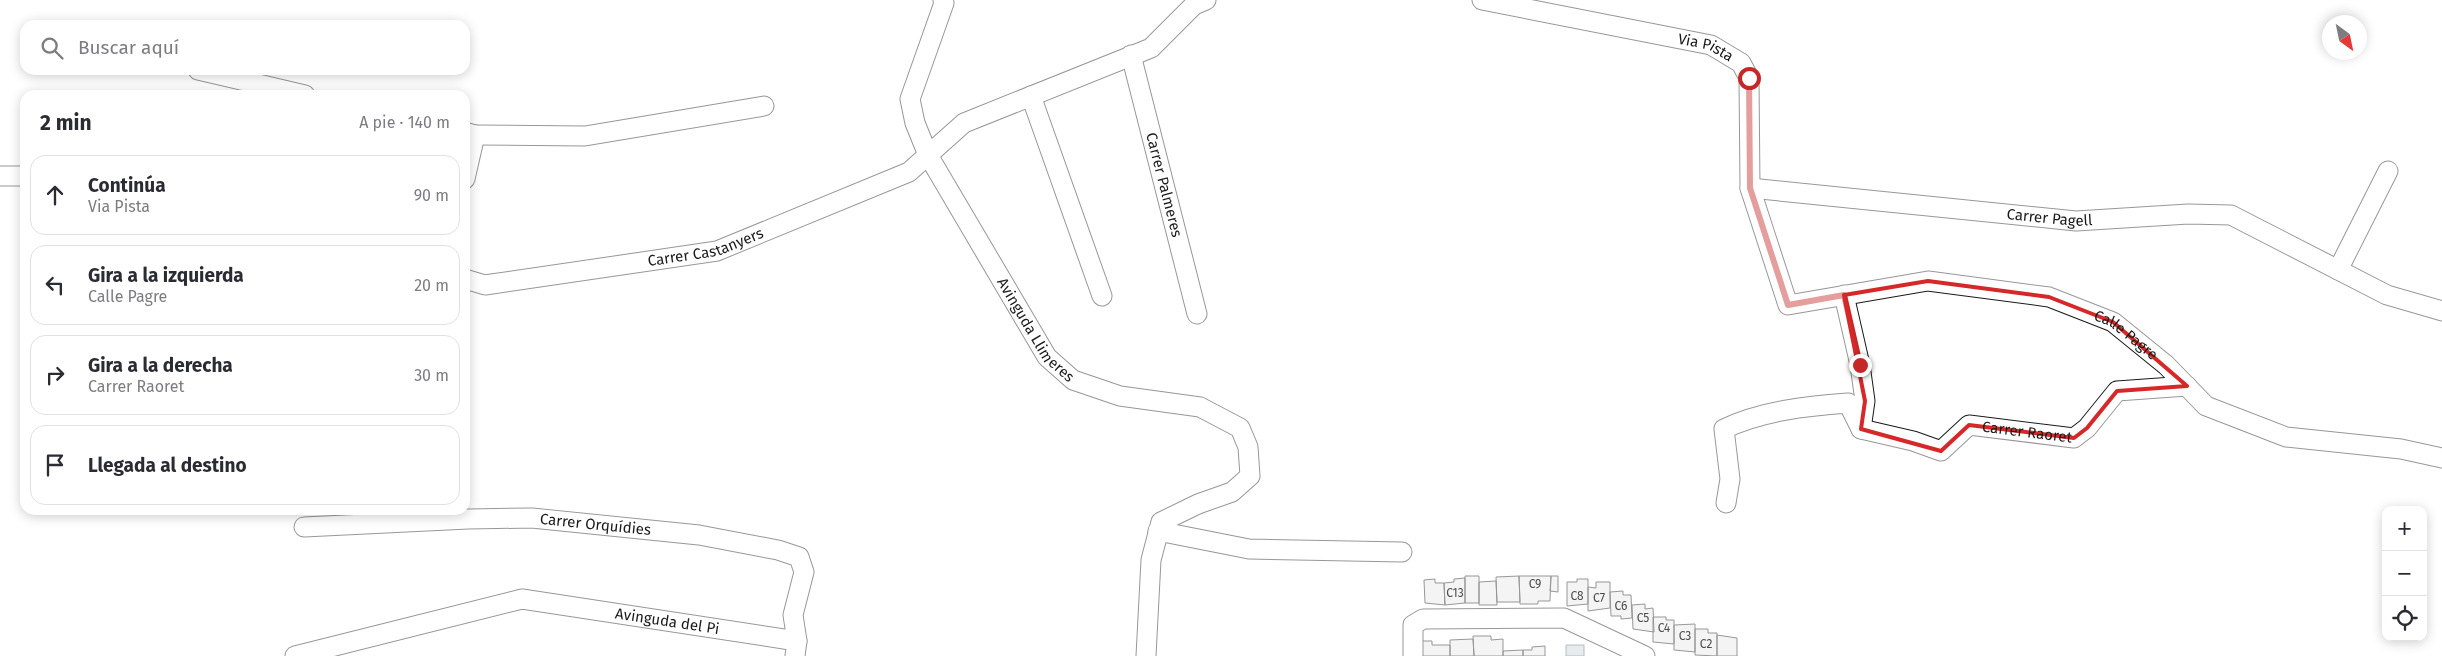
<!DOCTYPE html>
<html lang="es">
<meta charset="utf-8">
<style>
:root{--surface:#fff;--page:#f7f7f7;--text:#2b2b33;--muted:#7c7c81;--line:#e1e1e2}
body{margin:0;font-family:"Fira Sans",sans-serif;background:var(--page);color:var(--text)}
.controls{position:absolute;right:15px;bottom:15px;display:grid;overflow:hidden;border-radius:10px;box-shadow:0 2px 12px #0003}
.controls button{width:45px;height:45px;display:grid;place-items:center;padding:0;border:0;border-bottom:1px solid var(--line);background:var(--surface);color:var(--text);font:25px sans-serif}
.compass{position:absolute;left:2322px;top:15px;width:45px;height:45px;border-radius:50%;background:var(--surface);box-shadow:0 2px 12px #0003;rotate:147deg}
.stop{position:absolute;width:15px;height:15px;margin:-11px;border:4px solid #c62828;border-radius:50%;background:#fff}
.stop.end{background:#c62828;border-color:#fff;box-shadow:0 1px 5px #0008}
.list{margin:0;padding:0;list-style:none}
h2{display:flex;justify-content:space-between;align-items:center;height:65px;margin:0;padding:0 20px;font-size:21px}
h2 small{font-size:16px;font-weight:400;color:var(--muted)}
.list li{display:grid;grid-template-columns:32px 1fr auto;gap:15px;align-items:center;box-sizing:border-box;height:80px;margin:0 10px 10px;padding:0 10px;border:1px solid var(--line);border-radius:15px}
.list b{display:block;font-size:19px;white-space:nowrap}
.list p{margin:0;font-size:16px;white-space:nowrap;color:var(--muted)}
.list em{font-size:16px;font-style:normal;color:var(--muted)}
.icon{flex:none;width:28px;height:28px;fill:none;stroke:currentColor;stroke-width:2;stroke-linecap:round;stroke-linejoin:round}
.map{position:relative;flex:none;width:2442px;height:656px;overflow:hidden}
.search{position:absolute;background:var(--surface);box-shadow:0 2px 12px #0003;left:20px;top:20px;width:450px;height:55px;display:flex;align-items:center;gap:12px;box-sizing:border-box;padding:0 18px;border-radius:15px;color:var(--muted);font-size:19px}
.panel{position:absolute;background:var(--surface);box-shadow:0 2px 12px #0003;left:20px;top:90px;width:450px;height:425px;border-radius:15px}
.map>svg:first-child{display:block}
.water{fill:#c6d2dc;stroke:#6a6a6a}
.building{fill:#e6e6e6;stroke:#1a1a1a}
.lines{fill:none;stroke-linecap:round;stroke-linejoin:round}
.minor-casing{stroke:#1a1a1a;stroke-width:21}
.minor{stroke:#fff;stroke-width:19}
.route{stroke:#c62828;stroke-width:6}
.marked{fill:none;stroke:#d62828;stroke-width:4;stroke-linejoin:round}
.labels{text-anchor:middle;stroke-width:4;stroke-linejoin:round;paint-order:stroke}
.number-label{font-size:12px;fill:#4d4d4d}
.street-label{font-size:15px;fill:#1a1a1a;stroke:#fff}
</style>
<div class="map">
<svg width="2442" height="656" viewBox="0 0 2442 656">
<rect width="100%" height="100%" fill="#fff"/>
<!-- water -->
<path class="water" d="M1566,645h18v11h-18z"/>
<!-- building -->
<path class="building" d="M1465,576h14v27h-14z
M1519,576h32l-1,25h-12v3h-18z
M1519,576l1,26h-23l-1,-25z
M1551,576h7v16l-8,-1z
M1465,578v25l-20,2 -1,-22 10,-1v-3z
M1435,579v4h9l1,22 -20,-2 -1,-23z
M1577,579h11v25l-21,2v-24h10z
M1496,581l1,24h-18v-23z
M1596,582h14v26l-22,3v-24l8,1z
M1623,591v4h8l1,23 -11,1v-3h-10l-1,-24z
M1645,604v5l8,-1 1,24 -21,-3 -1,-24z
M1653,617h13v3h8v24l-21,-2z
M1695,624v28l-21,-2v-25z
M1695,629h13v4h9v23l-22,-1z
M1717,635l20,3v18h-20z
M1473,636h18v4l12,-1v17h-29z
M1473,639l1,17h-24v-16z
M1421,641h11v4h18v11h-28z
M1545,646v10h-22v-6h9v-3z
M1523,650v6h-20v-5z"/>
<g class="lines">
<!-- minor casing -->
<g class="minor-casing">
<g id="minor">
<path id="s1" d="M943,0l1,3 -34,96 5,24 13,32 119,202 26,23 47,16 80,11 40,21 8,19 2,29 -18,16 -34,12 -37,18 -10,38 -5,96"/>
<path id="s2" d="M1482,0l229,45 30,18 8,15 1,110 38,117 140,-24 121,16 64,25 53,43 40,41 80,31 115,12 41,9"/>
<path id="s3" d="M1131,55l66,259"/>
<path d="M198,70l107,25"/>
<path d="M1031,96l71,200"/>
<path d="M465,132l10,3 -10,44"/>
<path d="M475,135l110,1 179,-30"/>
<path d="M0,176h25"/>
<path id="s4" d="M1750,188l326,33 112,-7 43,1 156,80 55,16"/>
<path d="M2338,270l50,-99"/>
<path id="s5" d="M465,279l20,6 232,-34 192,-79 55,-49 187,-75 43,-43 12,-5"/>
<path d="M1844,295l16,70 5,36 -4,28"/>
<path id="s6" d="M1726,503l4,-24 -6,-50c37,-18 83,-23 124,-26l13,26 52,12 28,10 28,-26 105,13 13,-10 30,-37 70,-5"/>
<path id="s7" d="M304,527l164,-8 64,-1 167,17 79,15 21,7 5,15 -11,43 4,26"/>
<path d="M1158,531l91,18 153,3"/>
<path id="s8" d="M295,656l227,-57 275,42 -2,15"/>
<path d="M1413,656v-31l10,-6 141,-1 81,38"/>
</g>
</g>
<!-- minor -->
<use href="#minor" class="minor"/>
</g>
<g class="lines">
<!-- route -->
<path class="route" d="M1749,78l1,110 38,117 56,-10 16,70"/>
</g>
<!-- marked area -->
<path d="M0 0H2442V656H0ZM1928,281l121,16 64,25 74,64 -70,5 -30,37 -13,10 -105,-13 -28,26 -80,-22 4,-28 -21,-106z" fill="#fff" fill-opacity=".55" fill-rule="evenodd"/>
<path class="marked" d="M1928,281l121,16 64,25 74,64 -70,5 -30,37 -13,10 -105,-13 -28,26 -80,-22 4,-28 -21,-106z"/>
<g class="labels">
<!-- number labels -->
<g class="number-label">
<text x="1535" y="588">C9</text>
<text x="1455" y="597">C13</text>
<text x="1577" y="600">C8</text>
<text x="1599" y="602">C7</text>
<text x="1621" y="610">C6</text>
<text x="1643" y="622">C5</text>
<text x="1664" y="632">C4</text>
<text x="1685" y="640">C3</text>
<text x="1706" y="648">C2</text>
</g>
<!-- street labels -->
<g class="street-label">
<text dy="5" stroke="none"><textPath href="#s2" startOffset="229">Via Pista</textPath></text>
<text dy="5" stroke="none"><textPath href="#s3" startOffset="134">Carrer Palmeres</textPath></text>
<text dy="5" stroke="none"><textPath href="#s4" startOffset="301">Carrer Pagell</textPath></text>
<text dy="5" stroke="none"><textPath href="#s5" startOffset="245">Carrer Castanyers</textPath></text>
<text dy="5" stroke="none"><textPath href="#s1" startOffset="370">Avinguda Llimeres</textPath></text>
<text dy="5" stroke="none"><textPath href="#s2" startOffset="869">Calle Pagre</textPath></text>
<text dy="5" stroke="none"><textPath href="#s6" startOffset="411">Carrer Raoret</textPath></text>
<text dy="5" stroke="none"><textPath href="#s7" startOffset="292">Carrer Orquídies</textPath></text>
<text dy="5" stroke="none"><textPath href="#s8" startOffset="381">Avinguda del Pi</textPath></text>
</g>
</g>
</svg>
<div class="controls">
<button>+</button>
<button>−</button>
<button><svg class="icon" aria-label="locate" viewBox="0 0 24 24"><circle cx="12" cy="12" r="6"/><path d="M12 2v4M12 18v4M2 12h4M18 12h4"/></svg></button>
</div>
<svg class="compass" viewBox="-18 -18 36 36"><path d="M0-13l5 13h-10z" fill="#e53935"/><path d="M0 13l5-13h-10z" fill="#7c7c81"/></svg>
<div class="stop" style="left:1749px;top:78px"></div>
<div class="stop end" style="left:1860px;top:365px"></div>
<div class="search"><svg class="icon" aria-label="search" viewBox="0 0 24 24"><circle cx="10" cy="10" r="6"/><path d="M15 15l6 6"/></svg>Buscar aquí</div>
<section class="panel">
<h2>2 min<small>A pie · 140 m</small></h2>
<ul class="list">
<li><svg class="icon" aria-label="ahead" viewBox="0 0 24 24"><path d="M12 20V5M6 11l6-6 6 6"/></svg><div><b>Continúa</b><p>Via Pista</p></div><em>90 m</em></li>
<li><svg class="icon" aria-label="left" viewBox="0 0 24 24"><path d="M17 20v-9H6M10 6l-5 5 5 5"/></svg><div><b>Gira a la izquierda</b><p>Calle Pagre</p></div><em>20 m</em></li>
<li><svg class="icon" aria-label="right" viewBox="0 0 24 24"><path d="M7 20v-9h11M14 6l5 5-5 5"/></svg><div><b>Gira a la derecha</b><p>Carrer Raoret</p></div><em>30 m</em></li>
<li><svg class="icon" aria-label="arrive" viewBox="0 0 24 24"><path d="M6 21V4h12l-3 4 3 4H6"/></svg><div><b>Llegada al destino</b></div></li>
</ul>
</section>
</div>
